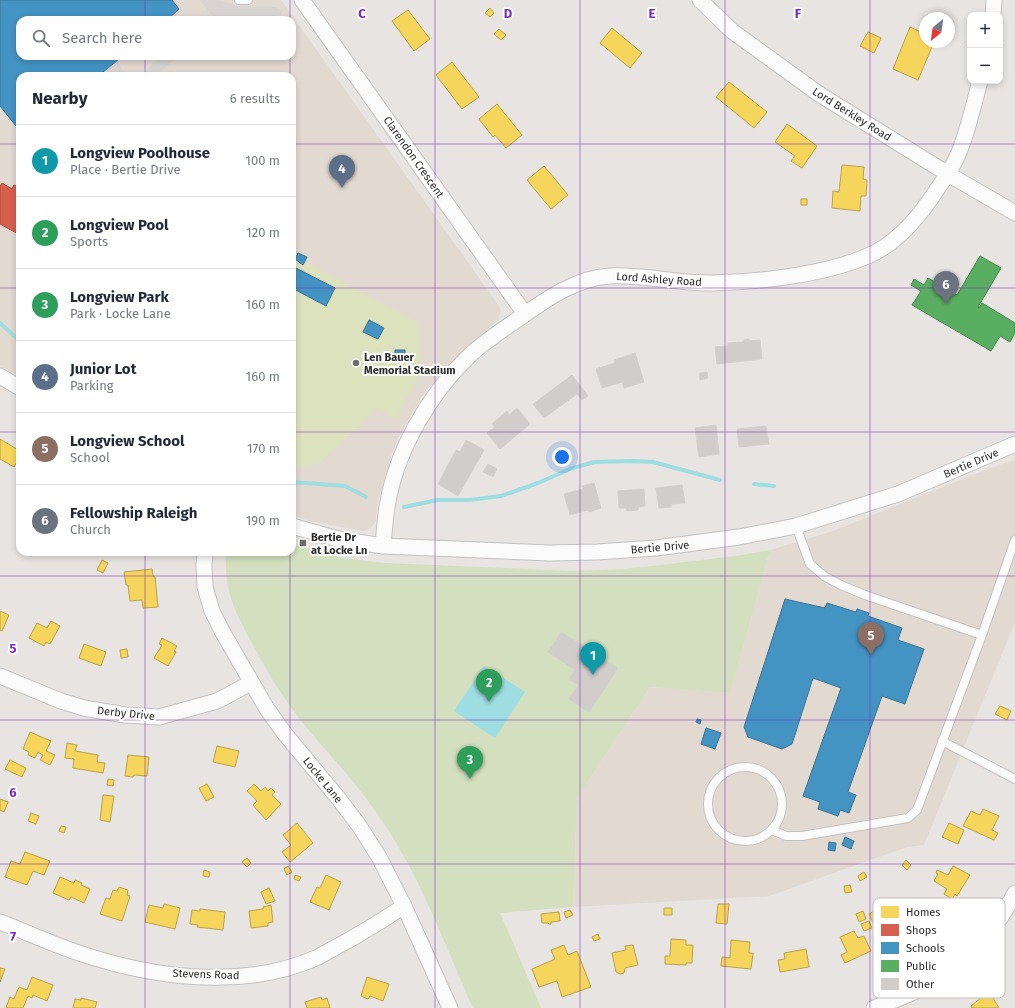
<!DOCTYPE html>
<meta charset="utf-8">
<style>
:root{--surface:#fff;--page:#f2f2f3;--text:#1f2937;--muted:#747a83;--line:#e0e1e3;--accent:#6d6c6b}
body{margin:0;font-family:"Fira Sans",sans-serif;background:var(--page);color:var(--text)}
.controls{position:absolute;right:12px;top:12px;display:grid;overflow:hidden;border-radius:8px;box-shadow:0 2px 6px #0003}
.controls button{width:36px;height:36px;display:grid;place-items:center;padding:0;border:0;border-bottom:1px solid var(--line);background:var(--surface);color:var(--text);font:20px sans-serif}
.compass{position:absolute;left:919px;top:12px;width:36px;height:36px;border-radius:50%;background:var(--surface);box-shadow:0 2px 6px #0003;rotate:209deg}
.you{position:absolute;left:562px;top:457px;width:14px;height:14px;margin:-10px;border:3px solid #fff;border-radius:50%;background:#1a73e8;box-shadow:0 0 0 6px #1a73e833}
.badge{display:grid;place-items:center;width:26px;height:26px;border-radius:50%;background:var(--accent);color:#fff;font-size:13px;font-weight:700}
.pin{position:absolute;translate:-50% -33px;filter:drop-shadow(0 1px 2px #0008)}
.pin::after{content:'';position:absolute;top:21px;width:14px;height:12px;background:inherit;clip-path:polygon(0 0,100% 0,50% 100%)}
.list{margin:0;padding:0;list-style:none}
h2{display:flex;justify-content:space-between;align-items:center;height:52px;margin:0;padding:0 16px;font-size:17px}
h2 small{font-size:13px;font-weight:400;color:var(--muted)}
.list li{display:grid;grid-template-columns:26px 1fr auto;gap:12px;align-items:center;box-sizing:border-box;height:72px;padding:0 16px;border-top:1px solid var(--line)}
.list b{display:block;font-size:15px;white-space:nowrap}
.list p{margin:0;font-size:13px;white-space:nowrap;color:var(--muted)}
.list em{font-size:13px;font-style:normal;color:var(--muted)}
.icon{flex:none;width:22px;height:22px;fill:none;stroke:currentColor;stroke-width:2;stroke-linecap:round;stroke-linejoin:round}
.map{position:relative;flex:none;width:1015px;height:1008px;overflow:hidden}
.search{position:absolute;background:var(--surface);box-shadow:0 2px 6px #0003;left:16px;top:16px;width:280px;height:44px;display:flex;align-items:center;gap:10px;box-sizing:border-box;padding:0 14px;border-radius:12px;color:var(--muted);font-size:15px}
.panel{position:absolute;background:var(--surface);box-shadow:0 2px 6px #0003;left:16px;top:72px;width:280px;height:484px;border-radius:12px}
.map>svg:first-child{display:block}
.education{fill:#e2d9d1;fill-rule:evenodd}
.green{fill:#d3dfbe}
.pitch{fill:#dce2bd}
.plaza{fill:#d8d4d2}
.water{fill:#9edde1}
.homes{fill:#f6d55c;stroke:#b9a24d}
.shops{fill:#d6604d;stroke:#a35043}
.schools{fill:#4393c3;stroke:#3c7495}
.public{fill:#5aae61;stroke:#4c8751}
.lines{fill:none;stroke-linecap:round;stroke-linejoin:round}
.stream{stroke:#9edde1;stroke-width:4}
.building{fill:#d0cdcb;stroke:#d3d0ce}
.service-casing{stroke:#c3c1c2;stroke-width:10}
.minor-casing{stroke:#c3c1c2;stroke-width:17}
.service{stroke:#fcfbfb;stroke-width:8}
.minor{stroke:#fcfbfb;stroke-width:15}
.grid{fill:none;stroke:#7b2cbf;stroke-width:1;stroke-opacity:0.55}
.poi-dot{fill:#6d6c6b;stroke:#fff;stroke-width:1.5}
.labels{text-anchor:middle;stroke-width:4;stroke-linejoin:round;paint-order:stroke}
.street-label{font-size:11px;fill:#2b2b2b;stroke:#fff}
.poi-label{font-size:11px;font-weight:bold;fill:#2b2b2b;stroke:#fff;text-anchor:start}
.key{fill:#fff;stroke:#bfbfbf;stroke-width:1}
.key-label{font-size:11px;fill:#2b2b2b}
.grid-label{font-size:13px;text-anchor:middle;font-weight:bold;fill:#7b2cbf;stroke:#fff;stroke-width:4;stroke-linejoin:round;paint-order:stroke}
</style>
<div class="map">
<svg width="1015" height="1008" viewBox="0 0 1015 1008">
<rect width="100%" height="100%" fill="#e8e4e2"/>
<!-- education -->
<path class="education" d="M0,0h281l218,306 2,5 -3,9 -53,47 -23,29 -23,41 -7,17 -15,50 -1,17 -6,8 -7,2 -54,-10 -17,-6v-439h-272v301l-20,-11zM20,20h272v36h-272z
M1015,460v162l-91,223 -17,2 -138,49 -196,11 4,-109 73,-111 80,6 40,-143 66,-20 154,-62z"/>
<!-- green -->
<path class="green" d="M292,544l52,14 40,5 189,8 52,-2 36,-4 81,-10 28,-5 -40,143 -80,-6 -73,111 -4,109 -73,6 41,95h-68c-26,-58 -48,-120 -83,-175 -11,-17 -22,-33 -35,-49 -15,-19 -32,-36 -47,-55 -22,-26 -40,-55 -56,-86 -18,-34 -28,-51 -26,-91h66z"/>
<!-- pitch -->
<path class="pitch" d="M292,255l125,67 3,27 -1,27 -23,43 -18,-11 -58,55 -24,4 -4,-1z"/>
<!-- plaza -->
<path class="plaza" d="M200,0h20l20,7h35l8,4 -7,9h-11l-16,-4 -20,3 -2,1h-12z
M159,56h21l-26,20h-14l2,-1z
M117,61l6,10 6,5h-31z"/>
<!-- water -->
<path class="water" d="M484,666l41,26 -30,46 -41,-27z"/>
<!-- homes -->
<path class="homes" d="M490,8l4,5 -4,4 -5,-4z
M408,10l22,29 -16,12 -22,-30z
M910,27l15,7v8h9l-16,38 -25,-11z
M612,28l30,25 -12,15 -30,-25z
M499,29l7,6 -5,5 -7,-6z
M868,32l13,6 -7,15 -14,-7z
M452,62l27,35 -17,12 -26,-34z
M729,82l38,30 -13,16 -38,-31z
M497,104l25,31 -16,13 -11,-13 -2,2 -14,-18z
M787,124l30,22 -15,22 -11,-7 4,-5 -20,-14z
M842,165l22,2 -1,12 4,1 -1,16h-5l-1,15 -28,-3 1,-17 6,1z
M544,166l24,29 -17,14 -24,-29z
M801,199h6v6h-6z
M0,439l20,12v5l-6,11 -14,-8z
M102,560l6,3 -5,10 -6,-3z
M152,569l1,7 2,1 3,30 -15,1 -1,-8 -12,1 -2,-16h-2l-2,-13z
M0,611l9,4 -7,16 -2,-1z
M51,621l9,5 -10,18 -4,-2 -2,4 -15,-8 8,-15 10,5z
M162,638l15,8 -3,5 2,1 -8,14 -14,-8 8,-13 -3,-1z
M84,644l22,8 -5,14 -22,-8z
M127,649l1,8 -7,1 -1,-8z
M1000,706l11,5 -4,9 -12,-6z
M30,732l21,9 -5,10 9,4 -5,10 -10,-5 3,-5 -5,-3 -3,6 -7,-3 1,-3 -6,-3z
M67,743l10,2 -2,6 23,4 -1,7 8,1 -2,10 -30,-5 1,-9 -9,-1z
M217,746l22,5 -4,16 -22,-5z
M128,755l21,2 -2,19 -13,-1 -1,2 -8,-1z
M10,760l16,8 -4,9 -17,-8z
M108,779l6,1 -1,6 -6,-1z
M207,784l7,13 -8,4 -7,-13z
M254,784l7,7 4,-4 3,4 3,-3 4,4 -3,3 9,9 -15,16 -13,-15 4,-4 -10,-10z
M103,795l11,1 -4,26 -10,-2z
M0,799l8,3 -4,10 -4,-2z
M983,809l16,7 -7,14 6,3 -4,7 -31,-14 8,-15 9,4z
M31,813l8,3 -3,8 -8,-3z
M297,823l16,20 -23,19 -8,-10 9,-7 -8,-10z
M949,823l15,7 -6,14 -16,-7z
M61,826l5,1 -2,6 -5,-2z
M25,852l25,9 -6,14 -11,-4 -6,14 -22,-8 6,-16 9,3z
M247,858l4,5 -4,4 -5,-5z
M906,860l5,5 -4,5 -5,-5z
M288,866l4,6 -5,3 -3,-6z
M953,866l17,9 -13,21 -2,-2 -3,5 -8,-5 3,-5 -13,-8 4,-7 -2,-1 1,-3 11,5z
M204,870l6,2 -1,5 -6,-1z
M864,872l3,5 -7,4 -2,-5z
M295,875l6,2 -2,4 -5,-2z
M326,875l15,7 -12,28 -19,-8 7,-15 3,1z
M60,877l14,6 1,-3 7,3 -1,2 9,4 -6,14 -13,-6 -2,3 -16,-7z
M850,885l2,7 -7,1 -1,-7z
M119,887l9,3 -1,5 3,1 -8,25 -22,-7 6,-16 4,1 3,-9 4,1z
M269,888l6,13 -9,3 -5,-12z
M164,904l16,4 -5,21 -30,-7 4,-17 14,3z
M718,904h11l-2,20 -11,-1z
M271,905l2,17 -5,1v3l-17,2 -2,-17 14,-2v-2z
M664,908h8v7h-8z
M200,909l25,3 -2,18 -26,-3 1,-2 -8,-1 2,-14 8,1z
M570,910l3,5 -7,3 -2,-6z
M863,911l3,8 -7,3 -3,-8z
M874,911l8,18 -5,2 -8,-17z
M559,912l1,9 -9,1v2h-2l-1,-1h-6l-1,-9z
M869,921l3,7 -8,3 -3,-7z
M854,931l4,7 6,-2 7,15 -26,12 -4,-8 6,-3 -7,-15z
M598,934l2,5 -6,2 -2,-4z
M671,939l15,1v5h7l-1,18h-6v2l-21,-1v-8h5z
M731,940l19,2 -1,11h4l-2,16 -30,-3 1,-9 8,1z
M564,945l4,10 9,-4 14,36 -29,10 -5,-16 -18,6 -7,-18 23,-10 -4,-9z
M633,945l5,20 -13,3 -1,5 -4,1 -4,-2 -4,-19 14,-3 -1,-4z
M806,949l3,18 -29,5 -2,-12 7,-1 -1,-6z
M0,968l5,1 -5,13z
M32,977l21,8 -6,16 -14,-6 -1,3 -4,-2 -5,12h-17l4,-11 4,2 5,-12 8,3z
M367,977l22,7 -6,17 -13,-5 -2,3 -7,-3z
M987,988l12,20h-27l-1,-2 11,-9 -2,-4z
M321,997l1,3 5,-2 3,10h-23l-2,-6z
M81,998l16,4 -2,6h-22l2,-9 6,1z"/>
<!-- shops -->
<path class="shops" d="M2,183l10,6 2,-4 6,3v47l-20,-11v-38z"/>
<!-- schools -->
<path class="schools" d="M0,0h172l7,9 -12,11h-147v36h103l-25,20h-78v47l-4,3 -16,-20z
M298,253l9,4 -4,8 -8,-6z
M292,266l43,22 -9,18 -34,-18z
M369,320l15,8 -6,11 -15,-7z
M395,350h10v7h-10z
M785,599l40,9 2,-5 29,9 1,-3 12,4 -1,3 34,12 -4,12 26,9 -19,55 -23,-8 -34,96 8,3 -7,18 -9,-3 -2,6 -20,-7 2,-7 -17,-6 38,-108 -28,-10 -21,66 -10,5 -34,-12 -4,-10z
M697,719l4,1 -1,4 -4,-2z
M706,728l15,5 -6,16 -14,-5z
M845,837l9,4 -3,8 -9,-4z
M829,842l7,1 -1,8 -7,-1z"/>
<!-- public -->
<path class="public" d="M980,256l21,12 -23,39 1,1 3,-5 33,20v10l-5,9 -10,-6 -9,15 -79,-46 9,-14 -10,-6 3,-6 10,6 4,-7 29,17z"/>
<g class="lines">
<!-- stream -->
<path class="stream" d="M0,323l20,18
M292,482l53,4 21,11
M754,484l20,2
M404,507l34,-7h32l31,-4 37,-13 32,-14 24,-7 38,-1 21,1 67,18"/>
</g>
<!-- building -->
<path class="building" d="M749,339v2l11,-1 2,19 -45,5 -2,-17 13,-1v-3l16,-1v-2z
M635,353l9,29 -20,6 -2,-6 -20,6 -6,-19 19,-6 -1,-3z
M707,372l1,6 -8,2 -1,-7z
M572,375l16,21 -6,4 -5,-6 -33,24 -11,-14z
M517,408l13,16 -30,25 -13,-16 8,-6 -3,-3 15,-13 2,4z
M716,425l3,29 -20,3 -4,-29z
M766,426l3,18 -30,3 -2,-18z
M466,440l18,10 -26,46 -20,-12 18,-34 4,2z
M488,464l9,5 -4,8 -10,-5z
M594,483l7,25 -12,4 -1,-2 -18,5 -6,-21 19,-5 -1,-3z
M682,485l3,18 -14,1 1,3 -13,1 -3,-20z
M644,489l1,17 -7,1v3l-11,1 -1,-3h-7l-1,-17z
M561,632l57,36 -29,44 -20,-13 9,-14 -9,-6 6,-9 -27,-18z"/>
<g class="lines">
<!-- service casing -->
<g class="service-casing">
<path id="service" d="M239,0h9
M796,526l14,38 14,12 17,9 24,10 117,40 33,-95
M942,741l73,38
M708 804a37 37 0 1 1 74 0a37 37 0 1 1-74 0Z
M772,830l14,6h16l106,-18 9,-8 65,-175"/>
</g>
<!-- minor casing -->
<g class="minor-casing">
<path id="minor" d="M302,0l223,314
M700,0l32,31 87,63 129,80 67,39
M993,15l1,-15
M0,376l20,12
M292,526l46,13 45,7 166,7 48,-1 59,-4 83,-11 57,-11 102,-32 117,-50
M383,546c1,-13 2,-26 4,-39 9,-56 42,-113 83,-152 15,-14 34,-26 51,-38 27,-19 55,-39 89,-41 34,-2 68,8 102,7 49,-1 121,-9 164,-31 26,-14 46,-39 62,-64 9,-13 18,-26 23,-41 8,-21 13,-44 19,-66
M205,552l-1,13 1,22 7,24 10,20 45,78 18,25 54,65 21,28 19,30 25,49 46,102
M0,676l61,25 23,7 41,7 34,2 58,-16 34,-18
M0,922c26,10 52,22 79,31 74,25 163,37 237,5 8,-4 16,-9 24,-13 22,-12 43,-25 64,-39
M874,1008c15,-6 31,-11 46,-19 44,-23 72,-52 95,-96"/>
</g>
<!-- service -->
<use href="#service" class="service"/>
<!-- minor -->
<use href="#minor" class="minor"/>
</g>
<!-- grid -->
<path class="grid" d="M145,0v20M290,0v20M435,0v1008M580,0v1008M725,0v1008M870,0v1008M145,56v20M290,56v20M0,144h20M292,144h723M0,288h20M292,288h723M0,432h20M292,432h723M145,552v456M290,552v456M0,576h1015M0,720h1015M0,864h1015"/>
<!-- markers -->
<g class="poi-dot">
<circle cx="356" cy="363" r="4"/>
<rect x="299" y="539" width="8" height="8" rx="2"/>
</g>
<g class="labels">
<!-- street labels -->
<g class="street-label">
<text transform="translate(852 114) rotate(32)" y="4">Lord Berkley Road</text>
<text transform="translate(414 157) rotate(55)" y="4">Clarendon Crescent</text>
<text transform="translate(659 279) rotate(4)" y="4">Lord Ashley Road</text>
<text transform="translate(971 463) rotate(-23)" y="4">Bertie Drive</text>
<text transform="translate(660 547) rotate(-5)" y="4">Bertie Drive</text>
<text transform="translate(126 713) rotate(6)" y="4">Derby Drive</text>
<text transform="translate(323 780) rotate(51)" y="4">Locke Lane</text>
<text transform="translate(206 974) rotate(2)" y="4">Stevens Road</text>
</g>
<!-- poi labels -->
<g class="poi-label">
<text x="364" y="361">Len Bauer<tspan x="364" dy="13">Memorial Stadium</tspan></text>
<text x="311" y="541">Bertie Dr<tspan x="311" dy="13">at Locke Ln</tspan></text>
</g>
</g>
<!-- legend -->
<rect x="873" y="898" width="132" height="100" rx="6" class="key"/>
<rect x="881" y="906" width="18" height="12" fill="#f6d55c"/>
<rect x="881" y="924" width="18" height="12" fill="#d6604d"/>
<rect x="881" y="942" width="18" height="12" fill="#4393c3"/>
<rect x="881" y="960" width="18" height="12" fill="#5aae61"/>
<rect x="881" y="978" width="18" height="12" fill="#d0cdcb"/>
<g class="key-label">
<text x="906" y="916">Homes</text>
<text x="906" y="934">Shops</text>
<text x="906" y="952">Schools</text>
<text x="906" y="970">Public</text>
<text x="906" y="988">Other</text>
</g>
<g class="grid-label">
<text x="362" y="18">C</text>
<text x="508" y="18">D</text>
<text x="652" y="18">E</text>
<text x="798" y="18">F</text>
<text x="13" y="653">5</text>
<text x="13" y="797">6</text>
<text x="13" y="941">7</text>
</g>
</svg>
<div class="controls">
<button>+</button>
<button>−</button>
</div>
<svg class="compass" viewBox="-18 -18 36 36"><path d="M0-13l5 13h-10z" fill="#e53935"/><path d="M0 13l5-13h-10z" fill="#747a83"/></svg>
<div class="you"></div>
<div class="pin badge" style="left:593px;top:675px;background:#0f9aa8">1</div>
<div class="pin badge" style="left:489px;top:702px;background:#2e9e5b">2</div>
<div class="pin badge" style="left:470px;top:779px;background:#2e9e5b">3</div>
<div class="pin badge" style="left:342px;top:188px;background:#5c6f8a">4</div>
<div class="pin badge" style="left:871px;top:655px;background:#8d6e63">5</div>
<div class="pin badge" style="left:946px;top:304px;background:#6b7280">6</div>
<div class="search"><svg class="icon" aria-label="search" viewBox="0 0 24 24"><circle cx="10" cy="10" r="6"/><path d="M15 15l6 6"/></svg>Search here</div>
<section class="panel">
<h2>Nearby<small>6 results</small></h2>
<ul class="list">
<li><span class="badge" style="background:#0f9aa8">1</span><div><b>Longview Poolhouse</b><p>Place · Bertie Drive</p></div><em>100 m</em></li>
<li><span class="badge" style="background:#2e9e5b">2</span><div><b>Longview Pool</b><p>Sports</p></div><em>120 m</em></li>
<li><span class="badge" style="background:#2e9e5b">3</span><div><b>Longview Park</b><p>Park · Locke Lane</p></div><em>160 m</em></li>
<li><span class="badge" style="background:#5c6f8a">4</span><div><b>Junior Lot</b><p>Parking</p></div><em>160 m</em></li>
<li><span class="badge" style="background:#8d6e63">5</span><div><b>Longview School</b><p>School</p></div><em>170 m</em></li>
<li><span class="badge" style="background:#6b7280">6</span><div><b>Fellowship Raleigh</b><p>Church</p></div><em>190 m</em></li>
</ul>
</section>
</div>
